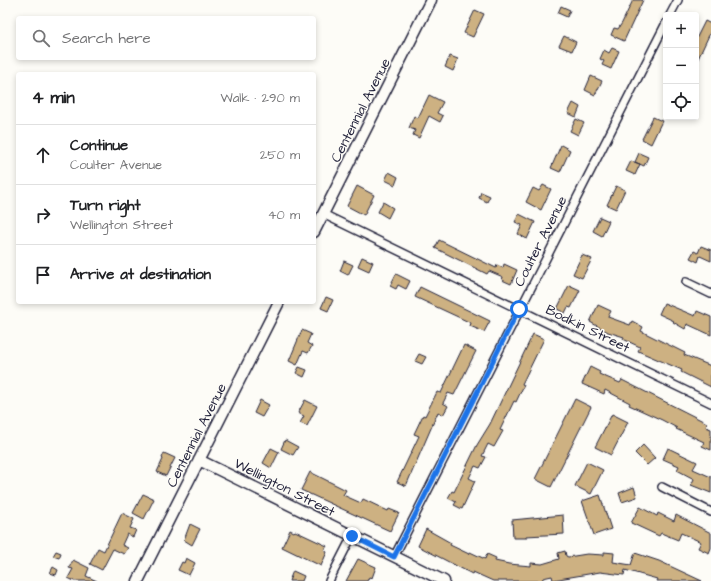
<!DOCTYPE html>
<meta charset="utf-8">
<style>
:root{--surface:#fff;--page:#f2f2f2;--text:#202124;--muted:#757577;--line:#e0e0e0}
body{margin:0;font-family:"Architects Daughter",sans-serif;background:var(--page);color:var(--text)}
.controls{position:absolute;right:12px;top:12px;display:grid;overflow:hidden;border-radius:4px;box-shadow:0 2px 6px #0003}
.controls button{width:36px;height:36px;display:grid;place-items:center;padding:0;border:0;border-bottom:1px solid var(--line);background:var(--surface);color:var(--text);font:20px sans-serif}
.stop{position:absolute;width:12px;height:12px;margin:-9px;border:3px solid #1a73e8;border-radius:50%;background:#fff}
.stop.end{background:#1a73e8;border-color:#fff;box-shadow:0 1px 4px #0008}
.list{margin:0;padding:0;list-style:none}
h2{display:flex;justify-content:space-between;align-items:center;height:52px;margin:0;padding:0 16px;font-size:17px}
h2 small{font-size:13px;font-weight:400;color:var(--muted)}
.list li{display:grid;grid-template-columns:26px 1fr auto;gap:12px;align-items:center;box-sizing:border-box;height:60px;padding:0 16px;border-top:1px solid var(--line)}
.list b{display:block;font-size:15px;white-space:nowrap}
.list p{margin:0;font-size:13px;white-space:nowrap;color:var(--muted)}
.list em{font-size:13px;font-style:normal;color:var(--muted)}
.icon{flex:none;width:22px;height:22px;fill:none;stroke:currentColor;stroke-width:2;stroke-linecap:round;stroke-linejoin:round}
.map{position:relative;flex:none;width:711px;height:581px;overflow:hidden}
.search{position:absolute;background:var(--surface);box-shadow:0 2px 6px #0003;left:16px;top:16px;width:300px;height:44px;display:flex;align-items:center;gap:10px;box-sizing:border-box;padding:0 14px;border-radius:4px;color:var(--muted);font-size:15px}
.panel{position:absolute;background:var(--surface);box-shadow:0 2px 6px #0003;left:16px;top:72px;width:300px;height:232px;border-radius:4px}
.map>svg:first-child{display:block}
.building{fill:#cdb182;stroke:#22223b}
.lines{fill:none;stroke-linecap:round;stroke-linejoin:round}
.street-casing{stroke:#22223b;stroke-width:10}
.secondary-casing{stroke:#22223b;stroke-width:13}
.street{stroke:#fdfcf7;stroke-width:7}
.secondary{stroke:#fdfcf7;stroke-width:10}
.route{stroke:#1a73e8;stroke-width:5}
.labels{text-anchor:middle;stroke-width:3;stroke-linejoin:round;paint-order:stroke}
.street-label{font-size:14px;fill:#22223b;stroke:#fdfcf7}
</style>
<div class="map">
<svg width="711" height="581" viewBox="0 0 711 581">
<rect width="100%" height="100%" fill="#fdfcf7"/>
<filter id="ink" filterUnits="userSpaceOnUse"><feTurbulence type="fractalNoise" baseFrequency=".025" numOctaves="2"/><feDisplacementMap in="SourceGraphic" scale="8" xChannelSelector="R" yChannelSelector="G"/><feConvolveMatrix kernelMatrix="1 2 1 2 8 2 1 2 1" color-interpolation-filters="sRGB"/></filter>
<g filter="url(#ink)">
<!-- building -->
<path class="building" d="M633,0h10l-19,41 -13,-6 3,-7 4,1 4,-6z
M561,6l9,4 -3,7 -9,-4z
M475,10l9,4 -11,23 -9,-4z
M705,21l6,3v7l-15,32v-24z
M564,36l12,6 -4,9 -13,-5z
M612,48l7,3 -8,18 -9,-4 2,-4 -4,-2 4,-9 5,3z
M450,56l8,3 -5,12 -8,-4z
M591,76l11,5 -7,14 -10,-5z
M429,95l14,7 -6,11 6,3 -3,6 -11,-6 -10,22 -6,-3 2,-5 -6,-2 5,-12 4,2z
M573,103l7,4 -4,10 -8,-4z
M653,117l9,4 -11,23 -9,-5z
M576,119l8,4 -6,12 -8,-4z
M561,145l9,5 -10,22 -9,-4z
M639,153l9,4 -4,9 -9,-4z
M631,161l9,3 -5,11 -9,-4z
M389,172l9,5 -3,8 -10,-5z
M543,185l8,4 -10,21 -15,-8 7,-14 6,3z
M357,186l17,9 -10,20 -17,-9z
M616,186l9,4 -9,19 -9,-4z
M481,192l9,4 -3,6 -8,-4z
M383,202l10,6 -5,10 -10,-6z
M519,214l16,8 -8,17 -9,-5 4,-9 -7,-3z
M600,217l9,4 -7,15 -9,-5z
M439,240l57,28 1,-3 6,3 1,-4 13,6 -6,14 -9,-4 1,-3 -14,-6 -2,3 -52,-26z
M701,246l10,4v11l-11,-5 -2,6 -8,-4 4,-7 4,2z
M582,255l10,4 -10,19 -9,-4z
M362,257l11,5 -4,9 -11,-5z
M344,261l9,4 -5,10 -8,-4z
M396,274l14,7 -4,8 -8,-4 -2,4 -6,-3z
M569,285l11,5 -9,18 -3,-1 -3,6 -8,-4z
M420,287l70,34 -6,11 -14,-6 1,-3 -56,-26z
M326,297l7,3 -5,11 -7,-3z
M664,303l31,13 2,-5 14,6v18l-24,-11 -2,5 -12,-7 1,-1 -15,-7z
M598,305l13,6 -3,6 22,8 2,-4 11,6 -2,4 44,22 -1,2 27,11v21l-30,-15 1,-2 -44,-19 2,-4 -17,-8 1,-2 -16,-5 -18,-10z
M302,330l9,4 -4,9 5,3 -4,7 -5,-2 -6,14 -8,-4z
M533,334l11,5 -22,45 2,1 -8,17 -2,-1 -14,29 3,1 -9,16 -6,-3 -6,12 4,1 -6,11 -5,-2 -6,12 6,3 -13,28 -8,-4 2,-3 -8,-4 4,-7 2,1 23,-47 13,-21z
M464,345l12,6 -22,44 -6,-2 -5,10 5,3 -5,9 -5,-3 -32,74 -9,-4 22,-46 -5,-2 9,-19 2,1 12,-24 4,1z
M419,354l7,3 -4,7 -7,-3z
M299,367l8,3 -3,7 -8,-4z
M590,367l10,5 -1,2 21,9 2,-3 85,43 -1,4 5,2v21l-9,-4 2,-4 -28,-13 1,-1 -15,-8 -33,-15 1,-2 -25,-13 -1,4 -22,-10z
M575,399l16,8 -40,80 -16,-8z
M260,400l9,5 -7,12 -8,-4z
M305,400l12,6 -10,20 -7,-3 4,-7 -6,-3z
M612,414l16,8 -17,33 -16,-8z
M285,440l13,7 -5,8 -12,-6z
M643,445l12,13 -8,7 -12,-12z
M271,448l8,4 -8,16 -8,-5z
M668,448l29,14 -4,7 18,8v16l-20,-8 3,-6 -17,-9 2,-4 -16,-7z
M164,453l11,5 -9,18 -9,-4 6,-13 -1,-1z
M587,462l16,8 -12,24 -16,-8z
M310,472l36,18 -3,5 18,8 2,-4 25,12 1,-2 10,4 -9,18 -89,-41z
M634,487l3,10 -15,5 -3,-9z
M143,494l11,5 -10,20 -11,-6z
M600,495l11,34 -17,6 -12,-34z
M640,507l17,9 1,-3 16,8 2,-6 35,18v15l-2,5 -11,-5 3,-6 -20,-9 -3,7 -17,-7 -2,3 -28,-13z
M122,513l12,6 -4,9 6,2 -3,7 -6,-3 -5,11 6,3 -4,6 -11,-5 -11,21 -12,-6 8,-16 6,3z
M563,515l1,19 -38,2v2h-13l-1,-18z
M190,524l10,5 -8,16 -8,-5z
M426,529l25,14 -1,2 19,9 1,-2 15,7 2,-5 9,4 -1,3 14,3 22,2v-3l11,1 17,-5 -1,-6 7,-2 1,5 2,1 19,-3 17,1v-3l10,1 -1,9 18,3 4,-12 24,8 43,20h-46l1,-2 -32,-9 -1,5 -24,-3 -47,8 -1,-4 -9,2 -1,3h-49l-20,-9 -1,2 -54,-28z
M290,530l4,2 1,-1 32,15 -3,4 3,2 -6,14 -39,-19z
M56,551l5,2 -2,5 -6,-2z
M186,558l9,5 -6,12 -11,-5 4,-8 2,1z
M358,559l18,8 -4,11 -3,-1 -2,4h-21z
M73,560l16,8 -3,8 11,5h-23l-6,-3 5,-9 -4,-1z
M53,567l5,3 -2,5 -6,-2z
M293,571l11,5 -2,5h-13z"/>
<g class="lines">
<!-- street casing -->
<g class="street-casing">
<path id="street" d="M670,15l8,-15
M323,214l388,189
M686,282l25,12
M662,487l49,25
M394,557l272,-534
M329,581l23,-45"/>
</g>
<!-- secondary casing -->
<g class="secondary-casing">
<path id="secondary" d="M314,232l117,-232
M199,460l245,121
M138,581l141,-279"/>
</g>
<!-- street -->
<use href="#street" class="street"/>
<!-- secondary -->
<use href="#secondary" class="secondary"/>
</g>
</g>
<g class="lines" filter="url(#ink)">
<!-- route -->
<path class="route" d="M352,536l42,21 125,-248"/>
</g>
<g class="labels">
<!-- street labels -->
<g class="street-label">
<text transform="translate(360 110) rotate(-63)" y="5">Centennial Avenue</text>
<text transform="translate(540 241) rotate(-63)" y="5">Coulter Avenue</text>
<text transform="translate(588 328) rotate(26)" y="5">Bodkin Street</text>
<text transform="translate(196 435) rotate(-63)" y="5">Centennial Avenue</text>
<text transform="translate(285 487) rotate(27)" y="5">Wellington Street</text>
</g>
</g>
</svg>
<div class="controls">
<button>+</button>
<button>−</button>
<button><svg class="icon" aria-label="locate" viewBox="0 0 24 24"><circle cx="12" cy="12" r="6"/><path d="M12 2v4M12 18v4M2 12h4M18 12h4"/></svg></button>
</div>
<div class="stop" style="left:519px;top:309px"></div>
<div class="stop end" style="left:352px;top:536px"></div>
<div class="search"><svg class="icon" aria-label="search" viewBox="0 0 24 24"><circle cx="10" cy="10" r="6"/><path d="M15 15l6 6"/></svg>Search here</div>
<section class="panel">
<h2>4 min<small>Walk · 290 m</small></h2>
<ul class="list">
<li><svg class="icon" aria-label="ahead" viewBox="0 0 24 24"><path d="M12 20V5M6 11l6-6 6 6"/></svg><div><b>Continue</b><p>Coulter Avenue</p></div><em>250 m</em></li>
<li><svg class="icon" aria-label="right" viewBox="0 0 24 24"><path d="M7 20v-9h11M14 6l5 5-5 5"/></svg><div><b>Turn right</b><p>Wellington Street</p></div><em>40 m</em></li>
<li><svg class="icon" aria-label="arrive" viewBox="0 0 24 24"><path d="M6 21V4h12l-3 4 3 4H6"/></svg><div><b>Arrive at destination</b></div></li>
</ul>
</section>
</div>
